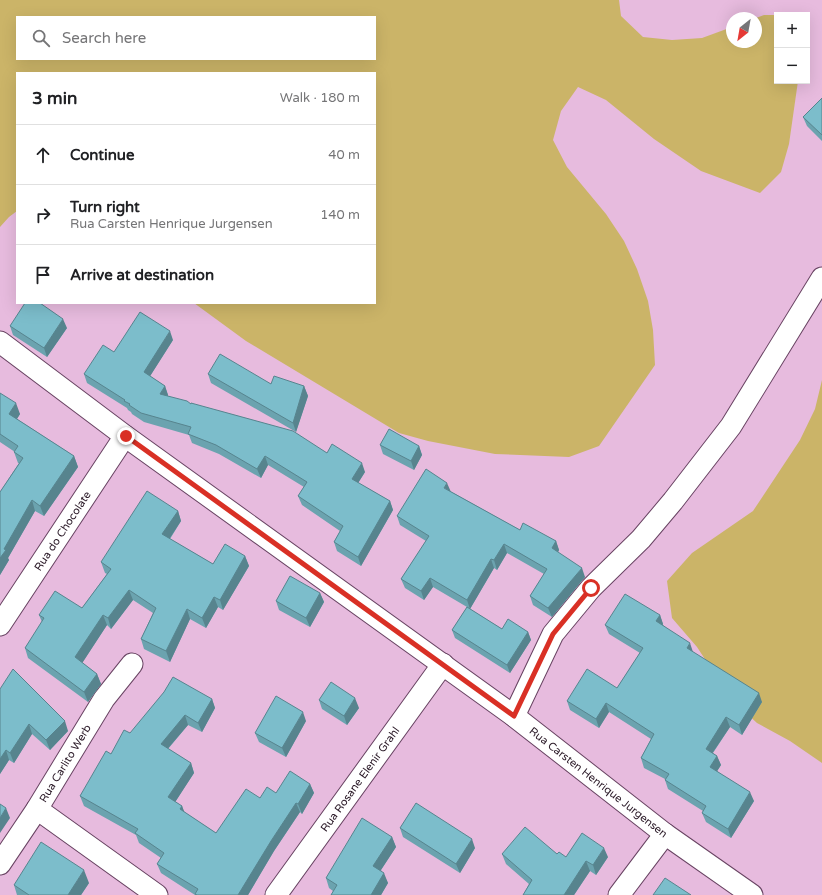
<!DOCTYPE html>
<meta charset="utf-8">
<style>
:root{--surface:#fff;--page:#f2f2f2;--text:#202124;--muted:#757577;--line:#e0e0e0}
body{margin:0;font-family:"Varela Round",sans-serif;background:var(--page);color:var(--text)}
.controls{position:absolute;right:12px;top:12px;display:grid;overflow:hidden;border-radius:0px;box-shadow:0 4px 16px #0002}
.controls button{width:36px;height:36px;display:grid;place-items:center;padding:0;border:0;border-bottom:1px solid var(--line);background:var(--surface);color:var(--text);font:20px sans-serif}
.compass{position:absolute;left:726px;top:12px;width:36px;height:36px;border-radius:50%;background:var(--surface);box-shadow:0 4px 16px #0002;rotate:211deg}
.stop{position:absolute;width:12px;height:12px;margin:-9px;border:3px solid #d93025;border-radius:50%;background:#fff}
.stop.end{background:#d93025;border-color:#fff;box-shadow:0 1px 4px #0008}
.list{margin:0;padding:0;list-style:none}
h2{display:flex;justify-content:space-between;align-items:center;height:52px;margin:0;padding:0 16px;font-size:17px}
h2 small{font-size:13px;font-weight:400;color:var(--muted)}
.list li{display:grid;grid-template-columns:26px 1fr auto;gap:12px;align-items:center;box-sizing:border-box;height:60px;padding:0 16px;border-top:1px solid var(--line)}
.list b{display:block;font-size:15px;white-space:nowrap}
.list p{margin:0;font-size:13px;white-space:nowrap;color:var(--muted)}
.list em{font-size:13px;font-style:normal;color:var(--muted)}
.icon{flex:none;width:22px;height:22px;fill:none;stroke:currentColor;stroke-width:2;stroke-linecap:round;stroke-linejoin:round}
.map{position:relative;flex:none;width:822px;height:895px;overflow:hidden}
.search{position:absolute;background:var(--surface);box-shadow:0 4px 16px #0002;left:16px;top:16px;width:360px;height:44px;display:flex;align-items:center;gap:10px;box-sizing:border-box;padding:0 14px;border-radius:0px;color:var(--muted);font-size:15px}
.panel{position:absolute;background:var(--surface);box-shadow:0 4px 16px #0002;left:16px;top:72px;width:360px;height:232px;border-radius:0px}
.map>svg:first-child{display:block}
.green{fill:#cbb468;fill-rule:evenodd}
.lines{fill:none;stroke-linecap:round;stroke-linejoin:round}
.minor-casing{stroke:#684362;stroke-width:23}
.minor{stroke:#fff;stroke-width:21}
.wall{fill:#6ba3af}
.shaded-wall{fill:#57848e}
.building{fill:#7cbdcb;stroke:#57848e}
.route{stroke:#d93025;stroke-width:5}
.labels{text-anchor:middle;stroke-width:3;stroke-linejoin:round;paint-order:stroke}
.street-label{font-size:11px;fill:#281725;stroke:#f5c7eb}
</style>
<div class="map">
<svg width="822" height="895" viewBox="0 0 822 895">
<rect width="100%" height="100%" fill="#e7bbde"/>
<!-- green -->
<path class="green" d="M0,0h619l2,16 22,21 29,3 30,-2 30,-11v15h24v-24l8,-3h31h-18v66h21l-9,63 -8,28 -21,21 -59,-22 -47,-32 -48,-39 -28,-13 -17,24 -8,29 14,27 39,47 18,27 13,28 11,32 5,29 2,35 -56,81 -30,11 -74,-3 -67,-13 -29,-8 -153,-92 -52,-38h181v-230h-358v138l-8,6 -9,10zM17,17h358v42h-358z
M822,380v383l-32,-22 -33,-18 -26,-24 -34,-52 -25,-29 -5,-37 25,-28 61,-42 47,-71 15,-31z"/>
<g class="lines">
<!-- minor casing -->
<g class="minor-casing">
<g id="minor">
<path id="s1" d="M0,342l125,94 389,280 151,118 87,61"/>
<path id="s2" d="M0,625l125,-189"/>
<path d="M514,716l39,-82 38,-46 50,-49 32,-38 58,-75 91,-148"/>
<path d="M37,809l120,86"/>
<path id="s3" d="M0,864l37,-55 67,-110 28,-35"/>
<path id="s4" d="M276,895l167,-231"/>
<path d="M619,895l46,-61"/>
</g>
</g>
<!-- minor -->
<use href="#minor" class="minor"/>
</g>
<!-- wall -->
<path class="wall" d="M822,98v43l-15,-15 -4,-9z
M10,326l57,2 -20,29 -34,-22z
M173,340l-23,36 15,10 3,9v1l159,57 38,19 -7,11 32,18 3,9 -32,56 -24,-15 -3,-9 6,-11 -38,-26 -4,-9 6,-9 -36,-22 -7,13 -42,-24 -27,-11 -3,-8 -45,-13 -12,-8 -1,-2 -3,-2 -1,-2 -40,-25 -3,-9 30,-22z
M208,374l63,10 33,2 4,10 -12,36 -85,-49z
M0,393l20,21 -3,5 57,37 4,11 -34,49 -9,-5 -27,47 1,2 -9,15v-83l19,-29h-1l-4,-11h1l-15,-10z
M380,445l39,1 3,9 -8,15 -31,-16z
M450,491l70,39 36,11 3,9 -1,2 27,25 -33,40 -19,-12 -3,-9 14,-22 -37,-21 -10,17 -3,-2 -24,41 32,20 26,3 3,8 -21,33 -55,-35 -3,-8 15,-23 -34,-20 -9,13 -19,-12 -4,-9 25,-38 -26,-16 -3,-9z
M178,511l3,10 -11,18 43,25 32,-8 4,10 -26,44 -5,-3 -12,21 -16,-9 -20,43 -26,-13 -3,-10 12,-26 -20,-13 -22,29 -4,-4 -25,38 15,11 4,10 -13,18 -60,-44 -3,-10 17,-26 -3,-7 43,-7 25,-34 -2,-1 -4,-11z
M320,593l4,9 -14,25 -31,-17 -3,-9z
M660,615l3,9v1l30,27 69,50 -20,33 -12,-8 -17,26 4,3 4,9 -4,6 37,30 -23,37 -25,-16 -4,-9 1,-2 -35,-22 -3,-9v-1l-21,-11 -3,-10 10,-19 -42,-27 -10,16 -29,-18 -3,-9 50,-13 23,-35 -31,-19 -4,-9z
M0,689l68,42 -18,19 -18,-16 -18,29 -5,-3 -9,14z
M212,699l3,9 -13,24 -14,-7 -20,24 23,14 3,10 -19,29 7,4 2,6 32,21 44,-35 50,-14 4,9 -12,21 -2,-2 -26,39 -26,44h-53l-34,-22 -4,-9 4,-6 -22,-15 -3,-8 -52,-29 -4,-10 31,-42z
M319,700l40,8 -12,17 -25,-16z
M306,721l-20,36 -27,-15 -4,-9z
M400,828l75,20 -15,25 -57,-36z
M392,837l4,10 -15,23 7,13 -7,12h-50l2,-4 -4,-3 -3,-10z
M502,854h55l9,3h42l-12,18 -6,-4 -16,24h-51l6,-11 -23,-20z
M89,883l-8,12h-64l-3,-10z"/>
<!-- shaded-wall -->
<path class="shaded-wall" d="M63,319l4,9 -20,29 -3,-9z
M170,331l3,9 -26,41 -3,-9z
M165,386l3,9 -4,8 -4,-9z
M304,386l4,10 -12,36 -3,-9z
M16,403l4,11 -7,11 -4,-11z
M419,446l3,9 -8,15 -3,-9z
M74,456l4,11 -34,49 -4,-10z
M265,456l3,9 -7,13 -4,-9z
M362,463l3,9 -10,16 -3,-9z
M447,483l4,9 -7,-4z
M32,500l3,11 -27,47 1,2 -9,15v-17l4,-9z
M390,501l3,9 -32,56 -3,-9z
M178,511l3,10 -15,23 -4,-10z
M556,541l3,9 -4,8 -3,-10z
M504,544l3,9 -10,17 -3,-10z
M245,556l4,10 -26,44 -3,-10z
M491,559l3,9 -24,41 -3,-9z
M582,568l3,9 -33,40 -4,-9z
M430,578l3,9 -9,13 -3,-9z
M129,590l4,10 -22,29 -3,-11z
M320,593l4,9 -14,25 -4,-9z
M214,597l4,10 -12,21 -4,-10z
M187,609l3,10 -20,43 -4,-11z
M103,615l4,10 -28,43 -4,-11z
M660,615l3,9 -4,6 -3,-9z
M528,632l3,8 -21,33 -3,-8z
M690,643l3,9 -3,5 -3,-9z
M97,674l4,10 -13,18 -4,-10z
M759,693l3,9 -20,33 -3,-10z
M355,698l4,10 -12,17 -3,-9z
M212,699l3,9 -13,24 -4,-9z
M606,703l3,9 -10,16 -3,-9z
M303,712l3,9 -20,36 -4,-9z
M185,715l3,10 -24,28 -3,-9z
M726,717l4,10 -21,31 -3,-9z
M65,721l3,10 -18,19 -4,-10z
M29,724l3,10 -18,29 -4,-10z
M6,750l3,10 -9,14v-15z
M717,756l4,9 -7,11 -4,-9z
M191,763l3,10 -22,34 -4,-10z
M310,784l4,9 -12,21 -4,-10z
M750,792l4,9 -23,37 -3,-9z
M296,803l4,9 -26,39 -26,44h-10l33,-54z
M182,806l4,10 -6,-7z
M6,808l4,10 -10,15v-15z
M392,837l4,10 -19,29 -4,-10z
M472,839l3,9 -15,25 -4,-9z
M604,848l4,9 -12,18 -3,-10z
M586,861l4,10 -16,24h-10z
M84,870l5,13 -8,12h-13z
M384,873l4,10 -7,12h-10z"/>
<!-- building -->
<path class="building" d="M822,98v37l-19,-18z
M25,303h15l23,16 -19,29 -34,-22z
M140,312l30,19 -26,41 21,14 -5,8 27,7 4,3v-1l102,28 34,22 5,-9 30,19 -10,16 38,22 -32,56 -24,-15 9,-16 -45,-30 9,-14 -42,-26 -8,13 -41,-24 -28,-11 3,-7 -50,-14 -12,-8 1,-1 -6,-3 1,-1 -41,-26 19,-29 11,7z
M220,354l51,30 3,-8 30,10 -11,37 -85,-49z
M0,393l16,10 -7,11 65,42 -34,50 -8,-6 -28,49 2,1 -6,8v-66l23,-34 -9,-6 4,-6 -18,-12z
M389,429l30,17 -8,15 -31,-16z
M426,469l21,14 -3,5 76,42 3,-7 33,18 -4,7 30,20 -34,40 -18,-12 17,-27 -43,-25 -10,16 -3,-1 -24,41 -37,-22 -9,13 -20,-12 28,-43 -32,-20z
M147,491l31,20 -16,23 51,30 12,-20 20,12 -25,44 -6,-3 -12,21 -15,-9 -21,42 -25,-12 15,-31 -27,-18 -21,28 -5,-3 -28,42 22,17 -13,18 -59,-44 19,-30 -5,-3 16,-24 27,17 29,-39 -10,-7z
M290,576l30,17 -14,25 -30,-17z
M625,594l35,21 -4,6 34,22 -3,5 72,45 -20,32 -13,-8 -20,32 11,7 -7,11 40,25 -22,37 -26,-16 4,-7 -41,-26 4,-6 -28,-16 13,-24 -48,-31 -10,16 -29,-18 20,-32 30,19 26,-40 -38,-23z
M467,607l35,22 6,-10 20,13 -21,33 -55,-35z
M13,669l52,52 -19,19 -17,-16 -19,29 -4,-3 -6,9v-70z
M173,677l39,22 -14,24 -13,-8 -24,29 30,19 -23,34 14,9 -2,3 36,24 30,-44 14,9 7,-11 9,6 14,-22 20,13 -12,20 -2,-1 -25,38 -33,54h-41l-2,-1 3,-5 -41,-25 7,-11 -29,-20 3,-4 -58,-33 26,-45 5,3 13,-24 6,3 34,-41z
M331,682l24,16 -11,18 -25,-16z
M276,696l27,16 -21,36 -27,-15z
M416,803l56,36 -16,25 -56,-36z
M0,804l6,4 -6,10z
M362,818l30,19 -19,29 11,7 -13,22h-40l6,-10 -11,-7z
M525,827l32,27 2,-2 7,5 16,-24 22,15 -11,17 -7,-4 -22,34h-41l9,-15 -30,-26z
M41,842l43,28 -16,25h-39l-15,-10z
M665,878l26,17h-38z"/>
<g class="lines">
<!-- route -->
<path class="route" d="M126,436l388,280 39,-82 38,-46"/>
</g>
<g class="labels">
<!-- street labels -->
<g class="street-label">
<text dy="4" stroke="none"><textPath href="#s2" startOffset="113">Rua do Chocolate</textPath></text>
<text dy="4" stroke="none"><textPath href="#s3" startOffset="120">Rua Carlito Werb</textPath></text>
<text dy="4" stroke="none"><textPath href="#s4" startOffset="143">Rua Rosane Elenir Grahl</textPath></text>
<text dy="4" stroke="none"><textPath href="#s1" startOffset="743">Rua Carsten Henrique Jurgensen</textPath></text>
</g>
</g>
</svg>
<div class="controls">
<button>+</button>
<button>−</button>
</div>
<svg class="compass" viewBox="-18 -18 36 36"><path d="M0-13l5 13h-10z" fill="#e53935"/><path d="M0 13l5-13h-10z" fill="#757577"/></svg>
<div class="stop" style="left:591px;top:588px"></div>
<div class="stop end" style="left:126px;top:436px"></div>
<div class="search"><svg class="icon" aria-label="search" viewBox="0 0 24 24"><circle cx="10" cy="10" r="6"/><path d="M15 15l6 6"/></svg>Search here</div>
<section class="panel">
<h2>3 min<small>Walk · 180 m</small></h2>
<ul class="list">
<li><svg class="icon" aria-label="ahead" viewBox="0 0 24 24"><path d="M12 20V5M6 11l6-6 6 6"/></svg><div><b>Continue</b></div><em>40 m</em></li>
<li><svg class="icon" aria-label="right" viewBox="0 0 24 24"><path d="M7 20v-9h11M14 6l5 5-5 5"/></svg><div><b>Turn right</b><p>Rua Carsten Henrique Jurgensen</p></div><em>140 m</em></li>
<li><svg class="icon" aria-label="arrive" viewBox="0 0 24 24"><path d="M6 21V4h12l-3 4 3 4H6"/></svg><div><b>Arrive at destination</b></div></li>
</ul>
</section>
</div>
